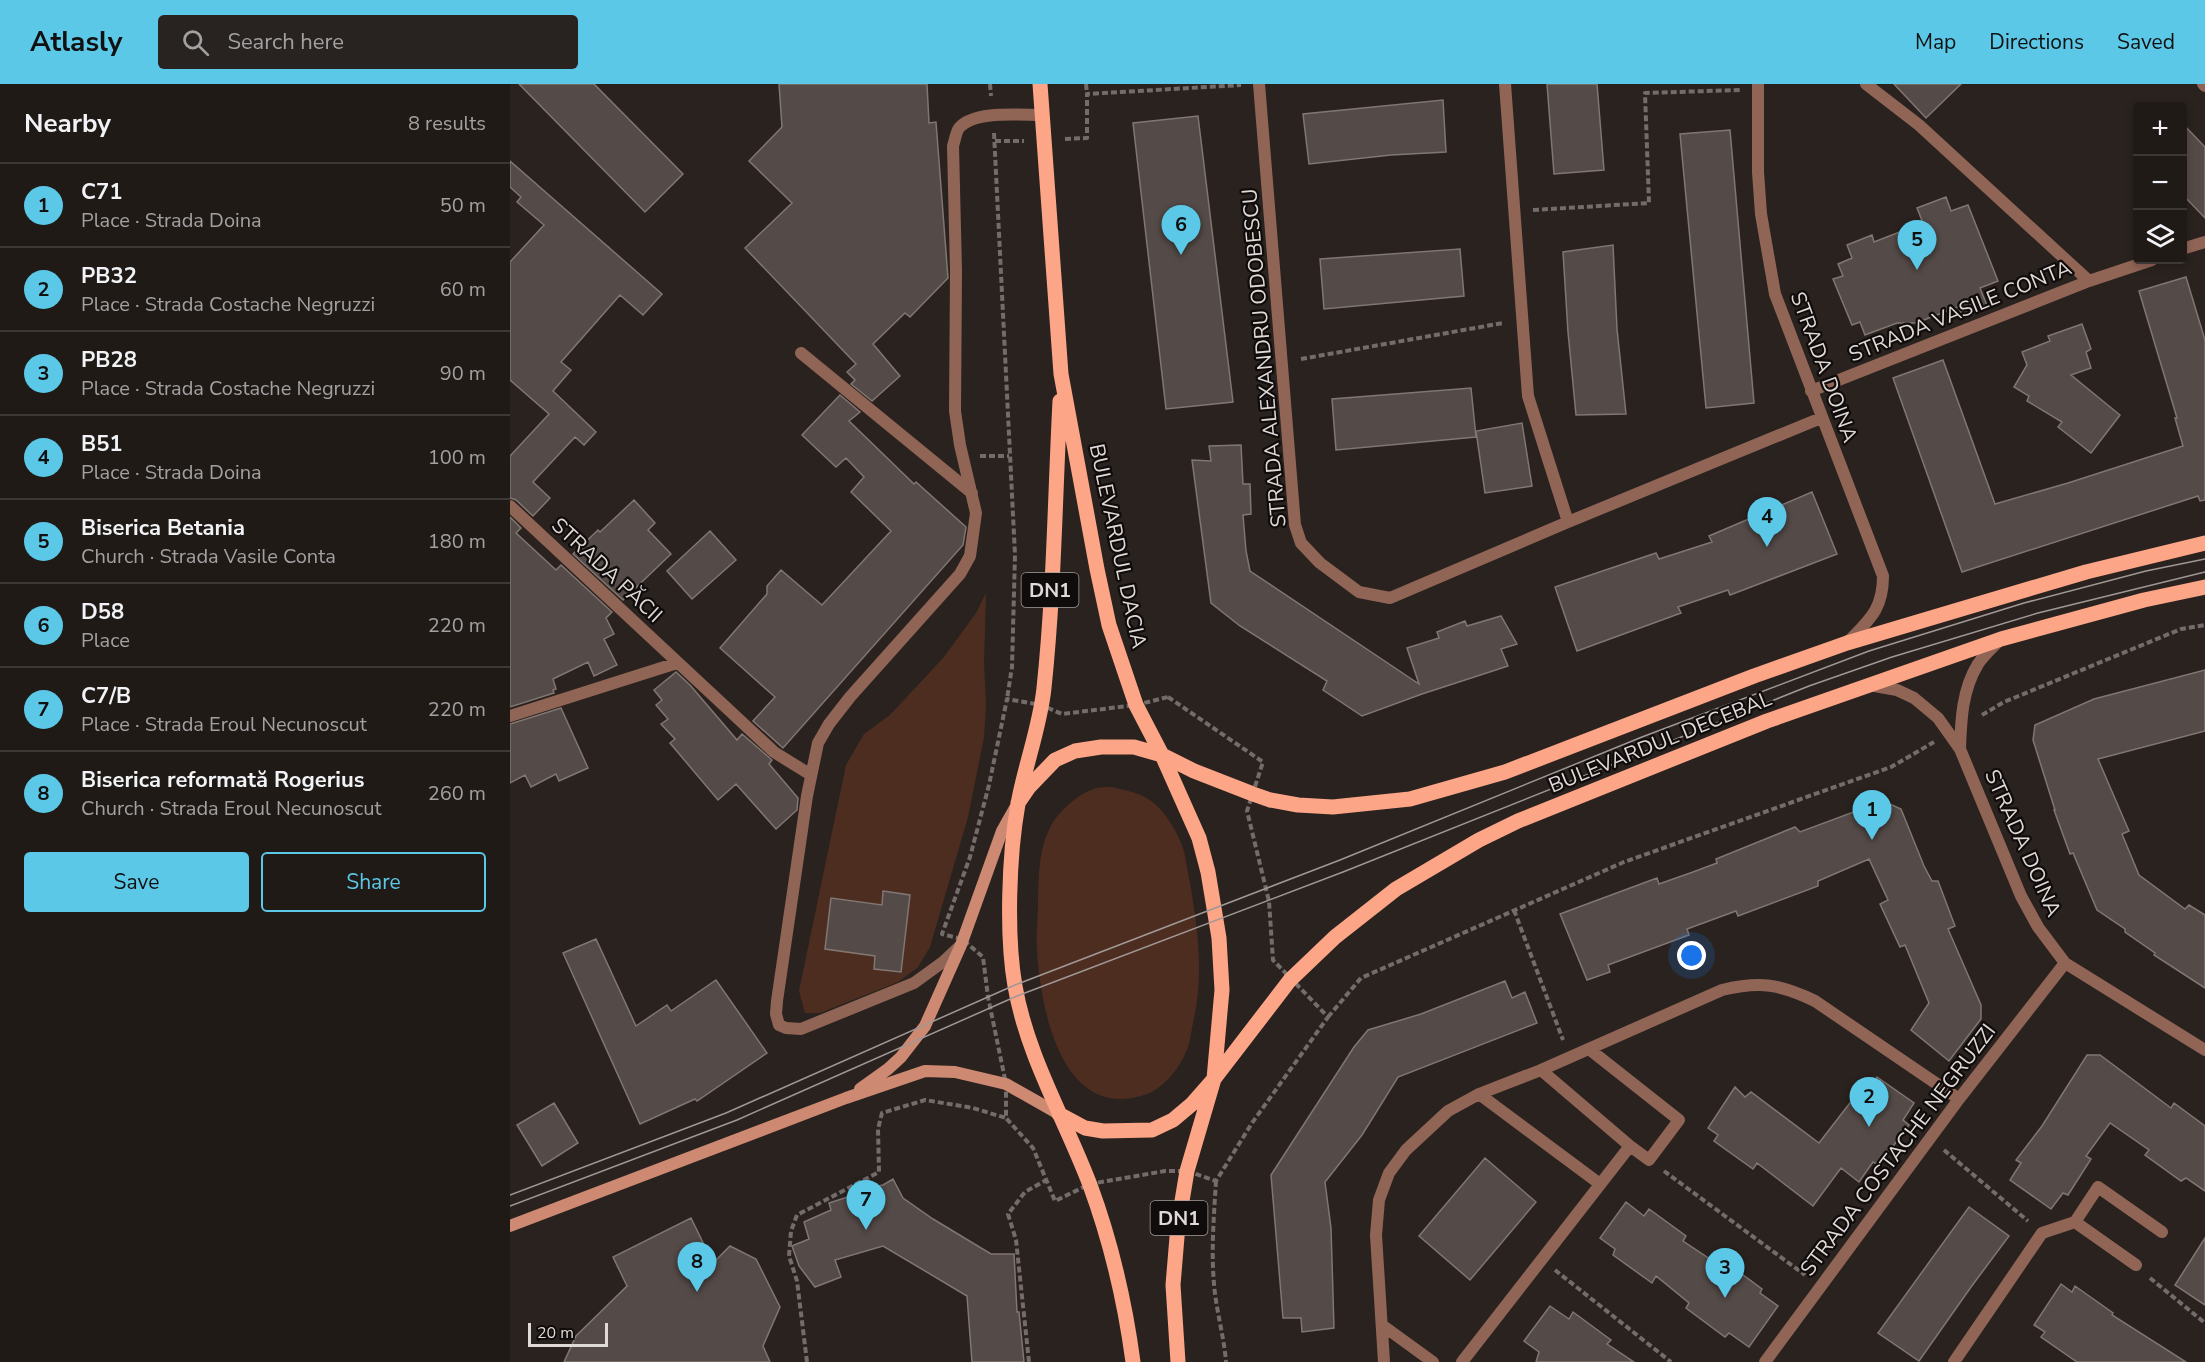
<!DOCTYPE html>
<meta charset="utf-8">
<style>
:root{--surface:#201a17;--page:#282320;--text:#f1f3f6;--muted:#a2a1a1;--line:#3d3836;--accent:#5bc8e7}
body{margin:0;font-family:"Nunito Sans",sans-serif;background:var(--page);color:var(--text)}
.controls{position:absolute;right:18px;top:18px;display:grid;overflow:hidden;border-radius:6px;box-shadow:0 3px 9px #0003}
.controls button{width:54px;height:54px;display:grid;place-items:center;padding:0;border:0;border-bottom:2px solid var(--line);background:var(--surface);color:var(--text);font:30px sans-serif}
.scale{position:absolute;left:18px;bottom:15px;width:80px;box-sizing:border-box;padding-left:6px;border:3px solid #dfd9d7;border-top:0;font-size:16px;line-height:21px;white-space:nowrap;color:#dfd9d7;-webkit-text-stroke:4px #100c0b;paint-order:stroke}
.you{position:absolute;left:1182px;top:872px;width:21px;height:21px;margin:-15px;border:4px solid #fff;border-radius:50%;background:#1a73e8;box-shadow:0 0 0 9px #1a73e833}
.badge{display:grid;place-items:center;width:39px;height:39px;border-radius:50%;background:var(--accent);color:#111;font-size:20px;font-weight:700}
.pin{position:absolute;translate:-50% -50px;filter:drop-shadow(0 2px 3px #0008)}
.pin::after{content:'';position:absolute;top:32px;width:21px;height:18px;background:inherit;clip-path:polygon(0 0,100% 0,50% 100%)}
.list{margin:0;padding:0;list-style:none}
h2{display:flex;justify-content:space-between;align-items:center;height:78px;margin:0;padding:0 24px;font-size:26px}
h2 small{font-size:20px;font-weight:400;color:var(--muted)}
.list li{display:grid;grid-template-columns:39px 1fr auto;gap:18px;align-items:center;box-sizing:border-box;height:84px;padding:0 24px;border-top:2px solid var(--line)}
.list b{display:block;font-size:22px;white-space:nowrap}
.list p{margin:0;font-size:20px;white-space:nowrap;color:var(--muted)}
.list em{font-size:20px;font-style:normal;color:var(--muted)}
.actions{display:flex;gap:12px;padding:18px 24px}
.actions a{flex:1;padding:14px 0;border:2px solid var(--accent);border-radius:6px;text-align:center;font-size:21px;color:var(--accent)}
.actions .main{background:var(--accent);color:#111}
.icon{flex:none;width:33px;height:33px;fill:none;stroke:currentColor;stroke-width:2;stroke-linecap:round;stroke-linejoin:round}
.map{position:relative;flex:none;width:1695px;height:1278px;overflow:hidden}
header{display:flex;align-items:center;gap:36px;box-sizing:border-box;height:84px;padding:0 30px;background:var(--accent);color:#111}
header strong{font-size:28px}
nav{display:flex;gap:33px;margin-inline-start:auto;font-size:21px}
.search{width:420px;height:54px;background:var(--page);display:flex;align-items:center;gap:15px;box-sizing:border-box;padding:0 21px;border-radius:6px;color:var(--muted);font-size:22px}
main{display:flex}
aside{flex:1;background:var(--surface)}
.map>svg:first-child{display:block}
.green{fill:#4e2d21}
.building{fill:#544a47;stroke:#807672;stroke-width:1.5}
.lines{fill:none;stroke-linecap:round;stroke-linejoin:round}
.path{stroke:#746c6a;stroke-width:4;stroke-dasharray:6 3;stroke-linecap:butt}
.street{stroke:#906556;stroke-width:12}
.secondary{stroke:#cd8972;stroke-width:12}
.primary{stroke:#fda587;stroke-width:15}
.tram{stroke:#9f9896;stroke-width:1.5}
.labels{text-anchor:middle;stroke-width:4.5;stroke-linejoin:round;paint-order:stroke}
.shield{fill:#100c0b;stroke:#a19c9a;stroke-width:1.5}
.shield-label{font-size:20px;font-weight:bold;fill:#dfd9d7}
.street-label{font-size:21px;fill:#dfd9d7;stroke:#100c0b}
</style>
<header>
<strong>Atlasly</strong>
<div class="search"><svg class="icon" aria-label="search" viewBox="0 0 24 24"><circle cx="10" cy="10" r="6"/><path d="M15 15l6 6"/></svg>Search here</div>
<nav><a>Map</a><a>Directions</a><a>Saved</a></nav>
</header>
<main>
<aside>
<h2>Nearby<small>8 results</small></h2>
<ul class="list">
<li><span class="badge">1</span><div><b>C71</b><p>Place · Strada Doina</p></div><em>50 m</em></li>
<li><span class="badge">2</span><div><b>PB32</b><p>Place · Strada Costache Negruzzi</p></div><em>60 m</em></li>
<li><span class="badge">3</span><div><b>PB28</b><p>Place · Strada Costache Negruzzi</p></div><em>90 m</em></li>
<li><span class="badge">4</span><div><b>B51</b><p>Place · Strada Doina</p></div><em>100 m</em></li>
<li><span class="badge">5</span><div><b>Biserica Betania</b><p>Church · Strada Vasile Conta</p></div><em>180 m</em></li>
<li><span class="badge">6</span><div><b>D58</b><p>Place</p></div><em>220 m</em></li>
<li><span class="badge">7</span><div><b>C7/B</b><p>Place · Strada Eroul Necunoscut</p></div><em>220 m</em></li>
<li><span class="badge">8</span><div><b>Biserica reformată Rogerius</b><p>Church · Strada Eroul Necunoscut</p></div><em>260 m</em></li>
</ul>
<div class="actions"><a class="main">Save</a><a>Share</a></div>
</aside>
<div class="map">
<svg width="1695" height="1278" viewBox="0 0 1695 1278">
<rect width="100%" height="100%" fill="#2a221f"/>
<!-- green -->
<path class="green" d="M476,509l-2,70 2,41 -2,33 -16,80 -38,130 -12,20 -20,15 -78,31h-15l-6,-22 47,-226 18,-31 26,-19 54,-58 32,-44z
M601,703c18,4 36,7 49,22 9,10 16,22 21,34 5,12 6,27 9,40 8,47 14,93 3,140 -2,10 -3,21 -8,31 -9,20 -26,39 -48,43 -78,18 -97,-93 -100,-148 -1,-15 1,-31 1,-46 1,-25 0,-52 12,-75 7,-16 30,-36 47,-40 4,-1 10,-1 14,-1z"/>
<!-- building -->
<path class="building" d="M9,0h75l89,90 -38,38z
M269,0h148l2,39 7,-1 12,156 -38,39 -5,-4 -32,31 27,32 -28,25 -21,-17 4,-4 -8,-8 9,-8 -111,-116 47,-45 -43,-42 33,-34z
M1037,0h50l7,86 -50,4z
M1384,0h67l-35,34z
M933,16l3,52 -55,3 -82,9 -6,-50z
M688,32l35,286 -67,7 -33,-286z
M1672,39l23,24v71l-23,-24z
M1220,46l24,273 -48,5 -26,-274z
M0,77l152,133 -19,21 -23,-20 -59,67 10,8 -18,21 43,41 -12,13 -9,-8 -42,45 17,16 -17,18 -17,-16 -6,-2v-42l39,-42 -39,-34v-118l34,-37 -27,-23 4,-5 -11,-10z
M1436,113l5,14 17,-6 30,76 -18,7 8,20 -25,9 -5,-10 -42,16h-19l-32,12 -5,-13 -8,3 -19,-46 10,-3 -5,-12 14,-6 -5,-13 25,-10 2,7 49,-19 -6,-15z
M1103,161l4,84 9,85 -50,1 -8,-83 -5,-80z
M950,165l4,47 -140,13 -4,-50z
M1676,193l19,63v160l-5,1 -2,-5 -236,76 -69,-194 50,-18 52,144 73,-21 115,-37 -8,-28h2l-38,-127z
M1572,240l9,25 -5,3 5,16 -20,7 49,40 -29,38 -33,-26 4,-5 -35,-21 2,-5 -15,-9 13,-22 -5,-13 28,-11 -2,-5z
M961,304l5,49 -140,13 -4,-51z
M330,311l20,17 -11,9 65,63 2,-2 50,45 -3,18 -180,203 -30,-27 22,-24 -55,-49 47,-54v-8l14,-16 41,35 69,-74 -40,-39 13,-15 -18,-19 -10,9 -34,-32z
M1012,339l10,63 -47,7 -9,-62z
M731,361l2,39h7l1,30 -8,1 3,36 4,20 169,113 -12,-36 32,-10 -2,-6 28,-11 2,5 34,-10 16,28 -16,5 7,17 -86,28 -60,22 -39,-26 4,-9 -87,-55 -29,-23 -19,-143 19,1 -2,-15z
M1302,408l25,62 -107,41 -2,-5 -50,17 3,6 -104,38 -22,-64 101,-34 3,6 53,-17 -3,-6z
M124,416l21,23 -7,7 23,24 -48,46 -50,-46 25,-24 2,2z
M0,433l11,11 -5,5 40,37 5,-5 51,47 -6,6 8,16 -10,5 13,26 -23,11 -6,-14 -35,17 3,10 -3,1 1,3 -44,14z
M200,447l26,29 -44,39 -25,-28z
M1695,586v61l-107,28 31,72 -7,3 17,41 46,34 4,-4 16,10v73l-51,-33 1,-2 -30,-21v-3l-28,-19 -24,-57 -3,1 -16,-44h1l-22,-70 2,-15 59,-26z
M166,588l14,13 47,55 5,-6 30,26 -3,4 29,34 -1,12 -21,19 -40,-45 -18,16 -48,-57 5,-4 -14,-15 7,-5 -12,-14 6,-5 -8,-10z
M51,624l27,60 -29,13 -3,-7 -25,13 -6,-12 -15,8v-59z
M1373,717l18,8 23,57 8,15h6l17,45 -7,3 33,76v14l-32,42 -38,-31 18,-27 -24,-58 -5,2 -20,-43 8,-4 -19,-41 -51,22v5l-80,30 -2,-5 -49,18 2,6 -81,30 2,7 -23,8 -27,-66 97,-36 2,6 34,-12 24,-9 -1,-4 79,-32 5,5z
M373,807l27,4 -9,77 -27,-3 1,-13 -50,-7 6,-51 51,7z
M86,855l40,87 31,-21 4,6 45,-31 51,73 -70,48 -2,-2 -55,25 -77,-171z
M995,897l7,17 13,-6 12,31 -139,54 -36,58 -37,47 6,46 3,100 -32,4 -1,-14h-18l-12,-143 83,-128 14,-17 53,-16z
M1577,971h13l71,53 3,-5 31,23v65l-19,-13 -5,3 -36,-26 4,-5 -39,-27 -24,33 5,3 -23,36 -5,-2 -12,16 -41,-29 11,-17 -5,-3 26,-34z
M1367,993l37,26 -11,17 6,5 -30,40 -6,-3 -14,20 -18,-14 -28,38 -56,-43 -4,6 -39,-28 4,-6 -10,-7 27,-41 10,10 6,-5 68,51 41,-53 4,4z
M44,1019l24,40 -36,23 -25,-41z
M975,1074l51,44 -66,78 -51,-44z
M383,1095l10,19 30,21 58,35h23l3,58h2l5,50h-52l-5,-66 -84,-50 -48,14 6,17 -26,10 -16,-21 -7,-20 17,-7 -5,-17 27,-12 -2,-7 25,-8 -2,-4 31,-6z
M1116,1118l18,14 5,-7 37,27 -3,5 36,24 4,-5 39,29 -2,4 18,13 -29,41 -20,-14 -4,4 -39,-29 3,-5 -33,-27 -4,7 -39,-28 2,-6 -15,-11z
M1459,1123l40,29 -38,51 -52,74 -41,-28z
M181,1134l22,45 17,-17 26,13 24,48 -17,39 7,16h-206l12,-26 51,-50 -14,-29z
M1695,1154v67l-30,-20z
M1551,1200l11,8 3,-6 38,27 -1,2 74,47h-109l-36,-25 4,-5 -11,-7z
M1040,1222l19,13 4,-7 38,28 -4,4 27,18h-98l3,-10 -15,-11z"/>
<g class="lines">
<!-- path -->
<path class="path" d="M480,0l1,12
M576,0l1,10
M484,49l21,422 -3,112 -5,32
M555,55l22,-1v-44l154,-9
M485,57h29
M1023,126l116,-7 -4,-110 95,-3
M791,275l202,-36
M470,372h29
M658,613l95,65 -16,49 22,90 4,59 55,57 -76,106 -36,58 -29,-10h-22l-75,13 -35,17 -22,-53 -27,-30v-34l-18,-87 -5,-40 -21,-18 -20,-5 28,-77 19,-72 18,-86 34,6 21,9 74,-9z
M1472,631l22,-13 177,-73 24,-4
M1004,826l49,130
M818,933l33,-39 263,-116 267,-95 43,-25
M1434,1066l84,71
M1154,1087l141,104
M706,1097c-2,34 -5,68 -2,103 2,26 10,52 12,78
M1045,1186l116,92
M1640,1194l55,45
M297,1278l-10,-81 -8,-25 2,-25 6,-16 82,-43 -1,-43 4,-16 43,-13 48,8 33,10
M519,1278l-13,-122 -8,-26 17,-22 21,-12"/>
<!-- street -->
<path class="street" d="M749,0l36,441 6,18 19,20 39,29 31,6 178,-76 253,-104
M995,0l23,312 40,126
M1248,0v88l3,42 14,80 108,282c0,34 -14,44 -36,67
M1356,0l53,41 170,156
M1693,0l2,2
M1672,165l23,-7
M291,269l171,140
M1301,307l278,-110 63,-21
M0,422l264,246 37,23
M1359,601l28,5 17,8 24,20 22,31 61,147 17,31 27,36 140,87
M0,632l167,-53
M1450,665c1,-29 2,-59 18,-85 6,-9 15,-17 23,-25
M450,862l-17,16 -29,21 -113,46 -15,-1 -7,-3 -3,-11 1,-13 30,-205 11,-53 11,-19 21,-27 110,-123 10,-18 6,-43 -16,-68 -5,-34 1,-140 -3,-125c2,-6 3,-14 6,-18 15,-18 61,-13 83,-13
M1079,965l90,71 -30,40 -19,-14
M969,1010l121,90
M1565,1138l23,-35 64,45
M872,1241l51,37
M874,1278l-8,-127 3,-35 10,-27 17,-23 42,-39 31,-17 62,-24 181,-80c38,-9 58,-6 93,11l144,98
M952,1278l168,-216 -89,-76
M1255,1278l194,-263 106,-136
M1444,1278l88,-129 33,-11 61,43"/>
<!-- secondary -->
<path class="secondary" d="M350,1005l28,-20 13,-12 24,-31 36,-81 41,-114 13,-23
M0,1142l336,-128 79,-27 30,1 51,12 53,30"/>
<!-- primary -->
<path class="primary" d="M530,0l21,290 36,195 12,56 27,80 26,50 37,83 9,34 11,66 3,52 -8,89 -27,92 -9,54 -5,60 5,77
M550,317c-5,96 -6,192 -16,287 -4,39 -19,77 -26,116 -9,50 -12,131 -3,182 12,70 50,133 75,199 21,57 35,117 43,177
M508,719l11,-16 26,-27 20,-9 26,-4h33l28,8 32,16 59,23 17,6 28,5 35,2 77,-8 95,-27 249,-96 93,-33 239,-71 119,-29
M549,1030l26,14 18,3 49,-1 21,-10 19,-16 22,-25 76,-99 45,-43 61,-48 83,-49 39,-19 249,-100 234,-82 143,-39 61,-13"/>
<!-- tram -->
<path class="tram" d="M0,1111l216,-82 289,-128 325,-125 302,-123 227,-86 155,-48 122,-32 59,-12
M0,1122l227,-86 280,-124 326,-124 466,-186 83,-29 146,-44 167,-41"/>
</g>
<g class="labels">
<!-- shield labels -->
<g class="shield">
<rect x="511.5" y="489" width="57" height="34" rx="4.5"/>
<rect x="640.5" y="1117" width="57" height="34" rx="4.5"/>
</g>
<g class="shield-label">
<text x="540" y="513">DN1</text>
<text x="669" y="1141">DN1</text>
</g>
<!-- street labels -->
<g class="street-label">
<text transform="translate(1450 227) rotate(-22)" y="7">STRADA VASILE CONTA</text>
<text transform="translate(754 274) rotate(-95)" y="7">STRADA ALEXANDRU ODOBESCU</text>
<text transform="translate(1314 283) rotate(70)" y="7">STRADA DOINA</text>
<text transform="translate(608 462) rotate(78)" y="7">BULEVARDUL DACIA</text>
<text transform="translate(97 486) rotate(43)" y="7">STRADA PĂCII</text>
<text transform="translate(1150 658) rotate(-22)" y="7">BULEVARDUL DECEBAL</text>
<text transform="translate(1513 759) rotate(66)" y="7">STRADA DOINA</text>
<text transform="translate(1388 1066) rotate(-53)" y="7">STRADA COSTACHE NEGRUZZI</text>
</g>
</g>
</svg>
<div class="controls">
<button>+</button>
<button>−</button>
<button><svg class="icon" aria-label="layers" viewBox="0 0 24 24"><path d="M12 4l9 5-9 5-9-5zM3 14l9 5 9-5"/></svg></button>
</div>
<div class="scale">20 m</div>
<div class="you"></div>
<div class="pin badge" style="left:1362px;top:756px">1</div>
<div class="pin badge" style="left:1359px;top:1043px">2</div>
<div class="pin badge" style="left:1215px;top:1214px">3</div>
<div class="pin badge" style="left:1257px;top:463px">4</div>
<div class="pin badge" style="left:1407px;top:186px">5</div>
<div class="pin badge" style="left:671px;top:171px">6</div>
<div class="pin badge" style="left:356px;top:1146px">7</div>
<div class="pin badge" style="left:187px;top:1208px">8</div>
</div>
</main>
